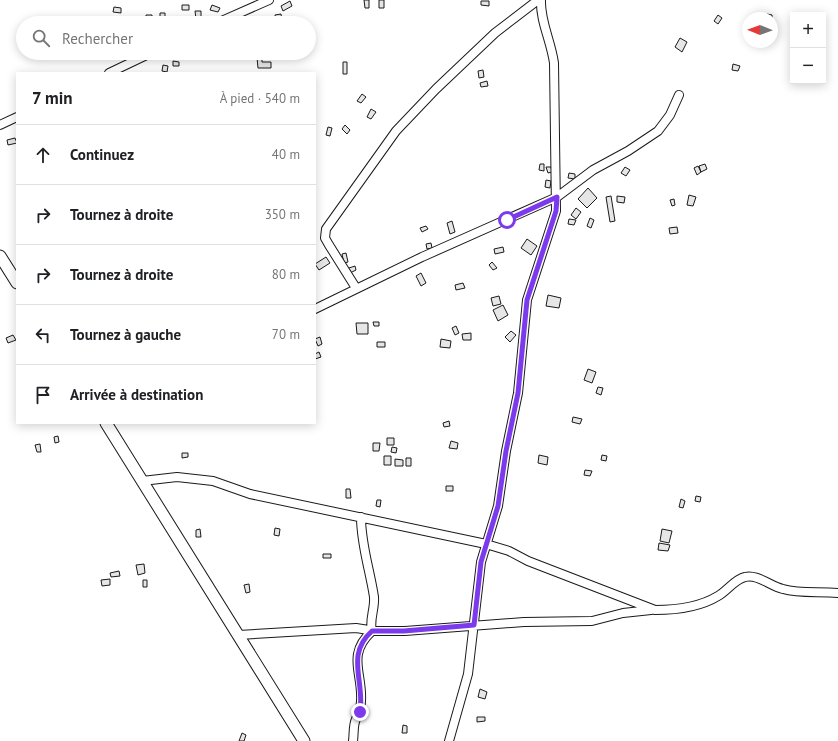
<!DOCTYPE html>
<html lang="fr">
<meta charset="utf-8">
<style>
:root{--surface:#fff;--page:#f2f2f2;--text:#202124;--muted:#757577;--line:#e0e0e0}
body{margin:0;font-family:"PT Sans",sans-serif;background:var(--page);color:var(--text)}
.controls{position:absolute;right:12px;top:12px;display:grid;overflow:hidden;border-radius:0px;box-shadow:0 2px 10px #0003}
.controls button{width:36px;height:36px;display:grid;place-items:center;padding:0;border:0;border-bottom:1px solid var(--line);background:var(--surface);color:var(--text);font:20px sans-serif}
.compass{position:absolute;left:742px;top:12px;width:36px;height:36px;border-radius:50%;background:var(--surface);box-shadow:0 2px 10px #0003;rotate:271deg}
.stop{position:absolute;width:12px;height:12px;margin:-9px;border:3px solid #7c3aed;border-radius:50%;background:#fff}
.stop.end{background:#7c3aed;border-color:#fff;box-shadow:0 1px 4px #0008}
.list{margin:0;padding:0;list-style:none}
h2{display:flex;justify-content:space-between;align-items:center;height:52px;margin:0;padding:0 16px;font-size:17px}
h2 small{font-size:13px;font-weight:400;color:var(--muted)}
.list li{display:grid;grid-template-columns:26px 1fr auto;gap:12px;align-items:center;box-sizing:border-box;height:60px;padding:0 16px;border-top:1px solid var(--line)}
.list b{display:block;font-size:15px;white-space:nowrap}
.list em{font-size:13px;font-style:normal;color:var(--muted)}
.icon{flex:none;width:22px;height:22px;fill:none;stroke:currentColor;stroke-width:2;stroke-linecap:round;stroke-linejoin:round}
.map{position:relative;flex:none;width:838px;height:741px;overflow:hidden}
.search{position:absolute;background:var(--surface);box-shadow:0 2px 10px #0003;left:16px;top:16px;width:300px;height:44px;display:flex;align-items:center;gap:10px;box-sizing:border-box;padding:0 14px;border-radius:22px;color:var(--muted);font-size:15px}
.panel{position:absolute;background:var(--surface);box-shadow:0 2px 10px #0003;left:16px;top:72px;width:300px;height:352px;border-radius:0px}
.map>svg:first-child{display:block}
.building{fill:#e6e6e6;stroke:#1a1a1a}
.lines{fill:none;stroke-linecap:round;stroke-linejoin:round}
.street-casing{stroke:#1a1a1a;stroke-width:10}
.secondary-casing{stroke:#1a1a1a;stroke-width:13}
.street{stroke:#fff;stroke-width:8}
.secondary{stroke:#fff;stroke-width:11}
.route{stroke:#7c3aed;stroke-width:5}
</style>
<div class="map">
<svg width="838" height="741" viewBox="0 0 838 741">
<rect width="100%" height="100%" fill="#fff"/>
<!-- building -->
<path class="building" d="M364,0h5v8h-4z
M379,0h5v8h-5z
M290,1l2,5 -9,5 -2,-5z
M481,1h8v5l-8,-1z
M182,5h7v5h-7z
M212,5l8,3 -2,4 -8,-2z
M114,7l7,1v5l-8,-1z
M195,11h6v8h-5z
M160,13h5v8h-5z
M281,14l1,7 -6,1 -1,-7z
M767,14l5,1v3h-5z
M146,15h6v6l-6,-1z
M718,15l4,3 -4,6 -4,-3z
M680,38l7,4 -5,10 -7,-5z
M257,58h5v4h9v6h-13z
M173,61l6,1v4h-6z
M343,62h4v12h-4z
M733,64l7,2 -2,5 -6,-1z
M163,65l5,1 -1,6 -5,-1z
M483,70l1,7 -5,1 -1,-7z
M487,81l1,5 -7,1 -1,-4z
M362,94l4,3 -5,6 -4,-2z
M371,109l5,3 -5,7 -4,-2z
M345,125l5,5 -3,4 -5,-5z
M328,127l4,1 -2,8 -4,-1z
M15,138l2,5 -9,2 -1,-5z
M540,164h4v7l-5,-1z
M705,164l2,5 -6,3 -2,-6z
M698,166l3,6 -4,3 -3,-7z
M546,167h5l1,5 -4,1z
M625,167l5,3 -4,6 -5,-3z
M569,173l6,1v5l-7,-1z
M546,180l5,1 -1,7 -5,-1z
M588,188l9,10 -10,10 -9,-9z
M689,195l7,2 -3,9 -6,-1z
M611,196l4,25 -5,1 -4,-25z
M617,196l8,1 -1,6 -7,-1z
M674,199l1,6 -3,1 -2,-6z
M576,208l5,4 -5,7 -5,-4z
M590,218l4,2 -3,8 -4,-2z
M569,219l7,1 -2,5 -6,-1z
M452,221l3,11 -5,2 -3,-11z
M426,226l2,3 -6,3 -2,-4z
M677,227l1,6 -8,1 -1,-6z
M527,239l10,7 -6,9 -10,-7z
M431,243l1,5 -5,1 -1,-5z
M503,247l1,5 -9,2 -1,-5z
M346,253l2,9 -4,1 -2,-9z
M326,257l4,6 -11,7 -4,-6z
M492,262l5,6 -4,2 -4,-5z
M355,266l1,4 -8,4 -2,-5z
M421,273l5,10 -5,3 -5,-10z
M463,283l2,5 -9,2 -1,-5z
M548,295l13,3 -2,10 -13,-2z
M499,296l2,8 -8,2 -2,-8z
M503,305l5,10 -10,6 -5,-11z
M373,322h6v4h-5z
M356,323h12v11h-11z
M456,326l3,7 -4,2 -3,-7z
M511,331l5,4 -6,7 -5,-5z
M471,333v7h-8l-1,-6z
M13,335l3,5 -8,3 -2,-5z
M320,337l2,7 -4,2 -3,-7z
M441,339l10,2 -1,7 -10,-1z
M377,342h8v5h-8z
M319,352l2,5 -6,2v-5z
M588,369l8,3 -4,11 -8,-3z
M598,387l5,1 -2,7 -5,-2z
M573,417l9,2 -2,5 -8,-2z
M449,421l1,5 -6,1 -1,-4z
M58,436l1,6 -4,1 -1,-6z
M387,438h7v7h-7z
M451,441l7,2 -1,6 -8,-1z
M373,443h7l-1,8h-6z
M40,444l1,8h-4l-2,-7z
M392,447l5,1 -1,5 -5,-1z
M182,453h6v4l-6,1z
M539,455l9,2 -1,8 -9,-2z
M602,455l5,1 -1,5 -5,-1z
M384,456h7v9h-7z
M406,458h5v8h-5z
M395,459l8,1v6h-8z
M585,470l7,1 -2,5 -6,-1z
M446,486h7v5h-7z
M346,489h4l1,9h-5z
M696,496l5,1 -1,5 -5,-1z
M681,499l4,2 -2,7 -4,-1z
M377,500h4l-1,7 -4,-1z
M275,528l5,1 -1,7 -5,-1z
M200,529l1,8h-5v-7z
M662,529l10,2 -3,12 -9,-2z
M659,543l11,2 -2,6 -10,-1z
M323,554h8v4h-8z
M144,564l1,9 -7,2 -2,-10z
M119,571l1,5 -9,1 -1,-4z
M110,579v6l-8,1 -1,-6z
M143,580h4v7h-4z
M249,584l1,8 -4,1 -2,-8z
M480,689l7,3 -2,7 -7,-2z
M477,717h8v4l-8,1z
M403,725l4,1v7h-5z
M242,733l4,2 -2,6h-5z"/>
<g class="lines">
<!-- street casing -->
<g class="street-casing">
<path id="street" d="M217,23l52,-23
M109,73l42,-20
M0,125l17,-8
M356,288l-27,-43 -4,-7 1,-9 70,-98 40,-42 59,-56 43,-33
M315,309l107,-52 135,-60 36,-27 35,-19 30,-20 12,-16 9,-20
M142,481l35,-4 36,4 37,13 236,50 23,7 19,10 127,49c20,0 45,-3 63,-14 9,-5 17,-17 27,-19 13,-3 25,9 38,12 17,5 37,2 55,4
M238,635l118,-7 19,3h30l119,-9 68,-1 31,-8 28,-3
M353,741c1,-7 0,-16 3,-22 2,-6 5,-11 5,-18 2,-28 -15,-46 11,-70 -3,-11 3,-22 2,-34 -4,-27 -13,-52 -13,-80
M449,741l19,-67 13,-112 17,-56 8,-55 12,-58 9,-93 29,-89 -2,-148c-3,-22 -14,-42 -13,-63"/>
</g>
<!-- secondary casing -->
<g class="secondary-casing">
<path id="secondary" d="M0,256l17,27
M106,423l198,318"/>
</g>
<!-- street -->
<use href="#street" class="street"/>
<!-- secondary -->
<use href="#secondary" class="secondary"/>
</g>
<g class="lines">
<!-- route -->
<path class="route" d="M360,712c5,-31 -15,-57 12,-81h32l70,-6 7,-63 17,-56 8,-55 12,-58 9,-93 29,-89 1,-14 -50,23"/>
</g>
</svg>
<div class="controls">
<button>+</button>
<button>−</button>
</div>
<svg class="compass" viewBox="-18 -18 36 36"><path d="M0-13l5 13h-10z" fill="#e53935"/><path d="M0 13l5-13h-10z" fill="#757577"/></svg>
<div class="stop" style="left:507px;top:220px"></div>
<div class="stop end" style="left:360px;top:712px"></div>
<div class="search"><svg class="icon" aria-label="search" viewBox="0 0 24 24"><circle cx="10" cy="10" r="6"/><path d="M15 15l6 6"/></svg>Rechercher</div>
<section class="panel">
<h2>7 min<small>À pied · 540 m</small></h2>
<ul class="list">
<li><svg class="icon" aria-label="ahead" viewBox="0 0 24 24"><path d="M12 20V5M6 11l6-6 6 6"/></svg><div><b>Continuez</b></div><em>40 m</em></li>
<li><svg class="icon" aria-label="right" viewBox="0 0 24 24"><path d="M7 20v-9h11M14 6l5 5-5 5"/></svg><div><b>Tournez à droite</b></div><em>350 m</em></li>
<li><svg class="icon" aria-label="right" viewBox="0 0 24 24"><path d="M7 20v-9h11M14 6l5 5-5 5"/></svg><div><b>Tournez à droite</b></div><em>80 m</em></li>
<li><svg class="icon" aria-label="left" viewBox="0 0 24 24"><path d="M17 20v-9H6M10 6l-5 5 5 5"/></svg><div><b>Tournez à gauche</b></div><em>70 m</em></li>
<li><svg class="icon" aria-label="arrive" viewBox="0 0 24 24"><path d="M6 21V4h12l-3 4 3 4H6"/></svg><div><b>Arrivée à destination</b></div></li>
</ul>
</section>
</div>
